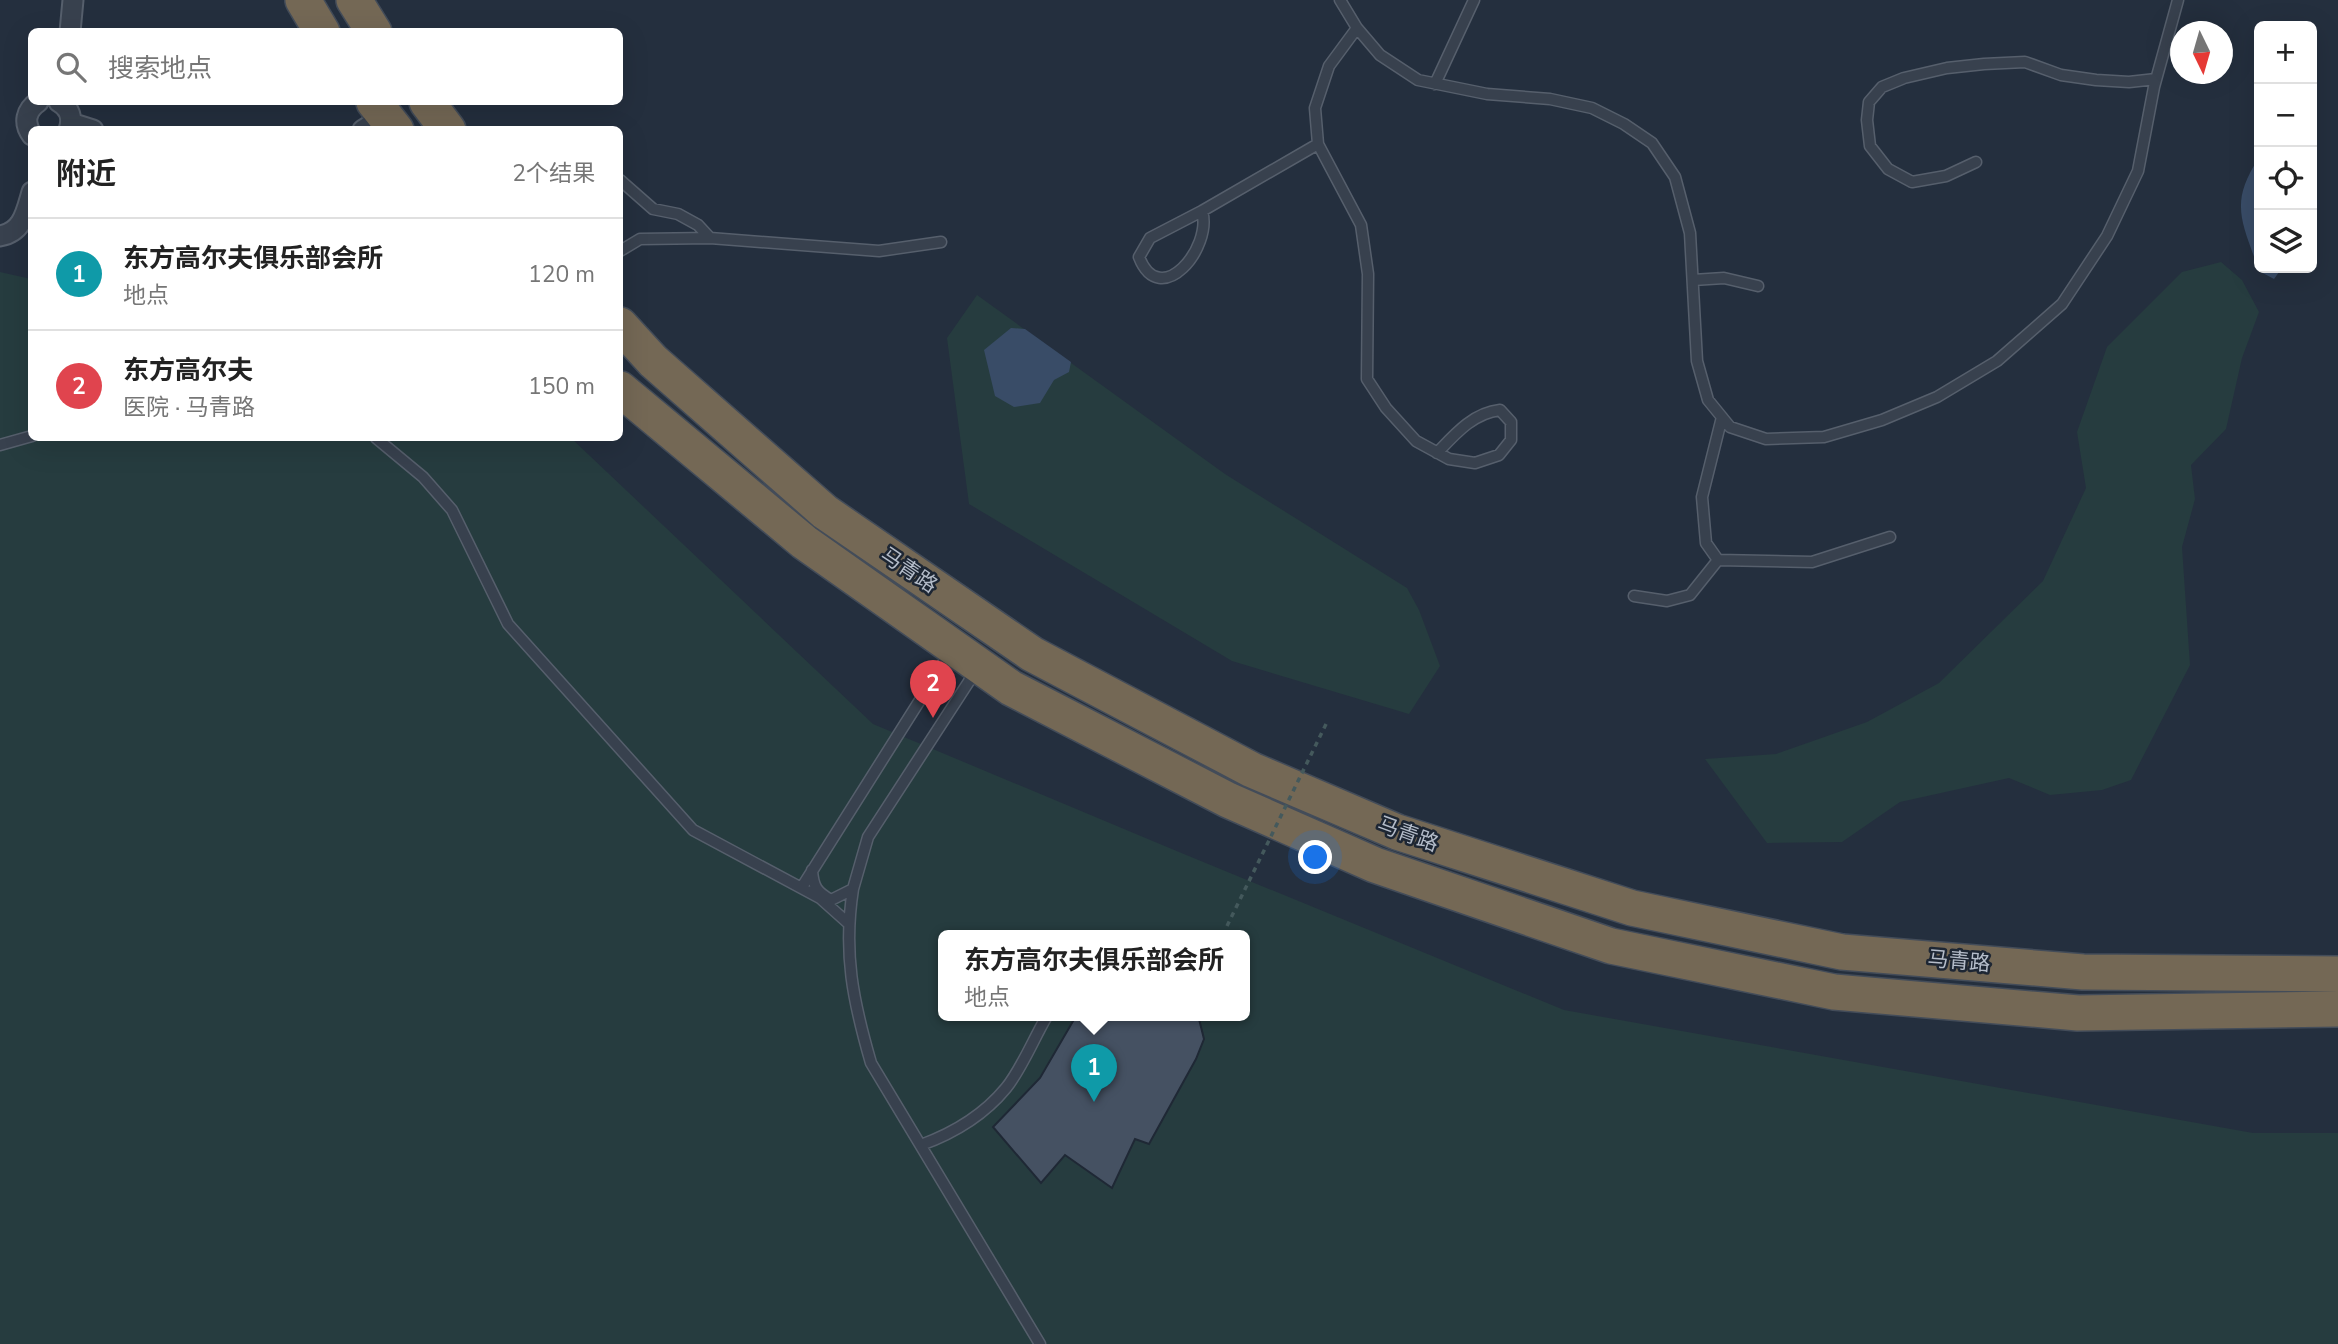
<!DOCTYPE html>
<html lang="zh">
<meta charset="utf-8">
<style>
:root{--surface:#fff;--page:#f2f2f2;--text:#222;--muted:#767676;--line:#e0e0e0;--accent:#516482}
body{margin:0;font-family:"Nunito Sans","Noto Sans SC",sans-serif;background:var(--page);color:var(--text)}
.controls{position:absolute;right:21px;top:21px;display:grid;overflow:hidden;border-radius:10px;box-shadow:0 7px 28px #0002}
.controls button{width:63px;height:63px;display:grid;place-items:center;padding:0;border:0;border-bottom:2px solid var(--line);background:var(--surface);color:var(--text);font:35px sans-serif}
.compass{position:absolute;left:2170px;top:21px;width:63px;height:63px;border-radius:50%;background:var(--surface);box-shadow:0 7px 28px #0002;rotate:175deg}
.you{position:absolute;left:1316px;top:858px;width:24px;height:24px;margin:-18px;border:5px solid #fff;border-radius:50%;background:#1a73e8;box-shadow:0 0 0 10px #1a73e833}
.badge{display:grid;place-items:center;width:46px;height:46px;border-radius:50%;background:var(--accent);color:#fff;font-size:23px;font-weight:700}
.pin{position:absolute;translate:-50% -58px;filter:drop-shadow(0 2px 4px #0008)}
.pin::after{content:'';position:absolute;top:37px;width:24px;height:21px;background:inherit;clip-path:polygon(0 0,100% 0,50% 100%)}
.popup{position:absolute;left:938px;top:930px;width:312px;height:91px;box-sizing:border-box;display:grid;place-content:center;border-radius:10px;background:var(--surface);filter:drop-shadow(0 2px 5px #0005);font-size:23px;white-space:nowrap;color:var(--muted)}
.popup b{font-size:26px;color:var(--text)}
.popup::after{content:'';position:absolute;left:50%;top:100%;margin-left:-14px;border:14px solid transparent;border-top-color:var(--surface)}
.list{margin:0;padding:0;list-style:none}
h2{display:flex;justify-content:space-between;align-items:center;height:91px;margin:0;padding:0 28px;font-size:30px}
h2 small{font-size:23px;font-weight:400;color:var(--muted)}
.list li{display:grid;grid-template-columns:46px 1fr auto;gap:21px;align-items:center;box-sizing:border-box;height:112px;padding:0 28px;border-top:2px solid var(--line)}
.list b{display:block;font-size:26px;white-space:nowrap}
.list p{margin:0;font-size:23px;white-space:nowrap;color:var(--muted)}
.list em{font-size:23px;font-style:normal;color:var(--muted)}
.icon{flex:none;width:38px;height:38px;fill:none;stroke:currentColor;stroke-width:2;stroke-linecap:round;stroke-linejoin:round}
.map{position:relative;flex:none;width:2338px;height:1344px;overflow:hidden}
.search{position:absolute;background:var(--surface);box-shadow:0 7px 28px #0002;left:28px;top:28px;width:595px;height:77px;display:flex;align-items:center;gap:18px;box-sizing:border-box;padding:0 24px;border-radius:10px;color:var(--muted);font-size:26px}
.panel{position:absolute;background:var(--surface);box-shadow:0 7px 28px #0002;left:28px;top:126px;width:595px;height:315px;border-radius:10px}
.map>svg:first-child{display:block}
.green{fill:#263c3f;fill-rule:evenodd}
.water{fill:#394c67}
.building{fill:#455162;stroke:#1f2835;stroke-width:2}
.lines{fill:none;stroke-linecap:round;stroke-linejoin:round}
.lane-casing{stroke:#565f6c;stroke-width:13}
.street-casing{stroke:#565f6c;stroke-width:23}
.highway-casing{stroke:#434c59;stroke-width:38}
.lane{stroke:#38414e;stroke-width:10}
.street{stroke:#38414e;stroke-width:19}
.highway{stroke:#746855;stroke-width:35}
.path-bridge{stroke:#44595c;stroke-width:3.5;stroke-dasharray:5 5;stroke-linecap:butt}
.labels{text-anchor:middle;stroke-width:5;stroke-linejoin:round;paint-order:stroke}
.street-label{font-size:21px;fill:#b4bcc9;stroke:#1d2633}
</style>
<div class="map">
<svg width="2338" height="1344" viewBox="0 0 2338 1344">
<rect width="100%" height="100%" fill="#242f3e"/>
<!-- green -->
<path class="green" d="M2221,262l21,18 17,32 -17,46 -16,71 -35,36 4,34 -13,48 8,118 -59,115 -29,10 -52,5 -41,-17 -109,24 -58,40 -75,1 -62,-84 71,-5 91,-32 72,-39 104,-102 43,-93 -9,-56 30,-85 75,-75z
M0,272l31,7 1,159h539l302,286 306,128 385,158 689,123h85v211h-2338zM944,936h300v80h-300z
M977,295l248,179 182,114 12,22 21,56 -31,48 -177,-53 -263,-157 -22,-166z"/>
<!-- water -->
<path class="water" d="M2259,158v110h23l-8,11 -15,-8c-16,-48 -31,-67 0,-113z
M1011,328l14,1 46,33 -2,10 -15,8 -14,23 -26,4 -19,-11 -11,-46z"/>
<!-- building -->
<path class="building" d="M1076,1016h118l5,3 5,20 -8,20 -47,85 -14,-5 -23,49 -47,-33 -24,28 -48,-56 47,-49z"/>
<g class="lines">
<!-- lane casing -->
<g class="lane-casing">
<path id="lane" d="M1340,0l17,28 23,27 38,25 69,14 63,5 42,9 32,16 28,19 23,34 15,56 7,128 11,39 22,27 36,12 58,-2 58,-17 55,-23 60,-36 65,-57 45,-68 31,-65 16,-84 24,-87
M1357,28l-28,38 -14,42 3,36 43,81 7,49 -1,105 19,29 30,33 33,18 26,4 24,-8 12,-15v-18l-11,-12c-27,3 -45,24 -63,43
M1435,84l39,-84
M1976,162l-30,14 -34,6 -24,-13 -18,-23 -3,-26 2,-18 13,-15 22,-9 43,-10 37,-4 41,-2 36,13 35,5 33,2 27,-3
M620,180l33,29 25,5 20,11 12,13
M1202,211c11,37 -42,100 -63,46l11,-19 52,-27 116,-67
M620,251l20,-12 70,-1 169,13 62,-9
M1693,280l31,-2 34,8
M1722,417l-20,80 4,46 12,17 94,2 78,-25
M376,438l47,39 29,33 56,114 185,206 127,68 28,25
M0,445l32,-9
M1634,596l33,5 23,-6 28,-35
M812,870c1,17 5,22 19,30l22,-11 15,-52 109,-168
M802,887l149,-236
M853,889c-10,64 0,112 18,174l169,281
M921,1145c33,-12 62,-29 85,-57 15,-18 28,-50 41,-72"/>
</g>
<!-- street casing -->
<g class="street-casing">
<path id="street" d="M70,32l3,-32
M59,102c11,6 14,16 10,28
M71,123l22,7
M363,130l22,-14
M32,135c-9,-12 -6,-25 6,-33
M0,236c23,-4 26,-24 32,-44"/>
</g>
<!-- highway casing -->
<g class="highway-casing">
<path id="highway" d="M303,0l19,32
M354,0l20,32
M374,102l22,28
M427,102l21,28
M620,325l33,36 172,151 207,142 220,116 145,62 235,76 210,44 241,20 255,2
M620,389l184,153 207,146 217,112 147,65 236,81 223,46 244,21 260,-4"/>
</g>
<!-- lane -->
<use href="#lane" class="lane"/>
<!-- street -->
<use href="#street" class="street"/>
<!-- highway -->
<use href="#highway" class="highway"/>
<!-- path-bridge -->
<path class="path-bridge" d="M1227,926l101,-206"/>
</g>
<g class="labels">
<!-- street labels -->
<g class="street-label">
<text transform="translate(909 570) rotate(34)" y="7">马青路</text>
<text transform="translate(1408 834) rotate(20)" y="7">马青路</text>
<text transform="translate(1959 961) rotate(5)" y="7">马青路</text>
</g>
</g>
</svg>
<div class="controls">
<button>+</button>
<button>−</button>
<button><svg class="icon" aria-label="locate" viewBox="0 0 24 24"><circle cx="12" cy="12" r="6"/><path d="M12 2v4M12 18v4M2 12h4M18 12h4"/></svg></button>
<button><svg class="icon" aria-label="layers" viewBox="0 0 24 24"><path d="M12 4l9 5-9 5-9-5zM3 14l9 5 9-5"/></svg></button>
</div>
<svg class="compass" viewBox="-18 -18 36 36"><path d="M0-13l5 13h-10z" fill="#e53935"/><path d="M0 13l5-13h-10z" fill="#767676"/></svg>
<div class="you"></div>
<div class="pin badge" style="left:1094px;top:1102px;background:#0f9aa8">1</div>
<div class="popup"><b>东方高尔夫俱乐部会所</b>地点</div>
<div class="pin badge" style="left:933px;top:718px;background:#e0444e">2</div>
<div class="search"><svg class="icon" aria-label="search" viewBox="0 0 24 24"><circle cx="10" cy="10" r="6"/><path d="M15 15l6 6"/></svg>搜索地点</div>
<section class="panel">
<h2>附近<small>2个结果</small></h2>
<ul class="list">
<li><span class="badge" style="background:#0f9aa8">1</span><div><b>东方高尔夫俱乐部会所</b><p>地点</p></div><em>120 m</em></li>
<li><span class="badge" style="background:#e0444e">2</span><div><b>东方高尔夫</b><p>医院 · 马青路</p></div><em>150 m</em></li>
</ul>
</section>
</div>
